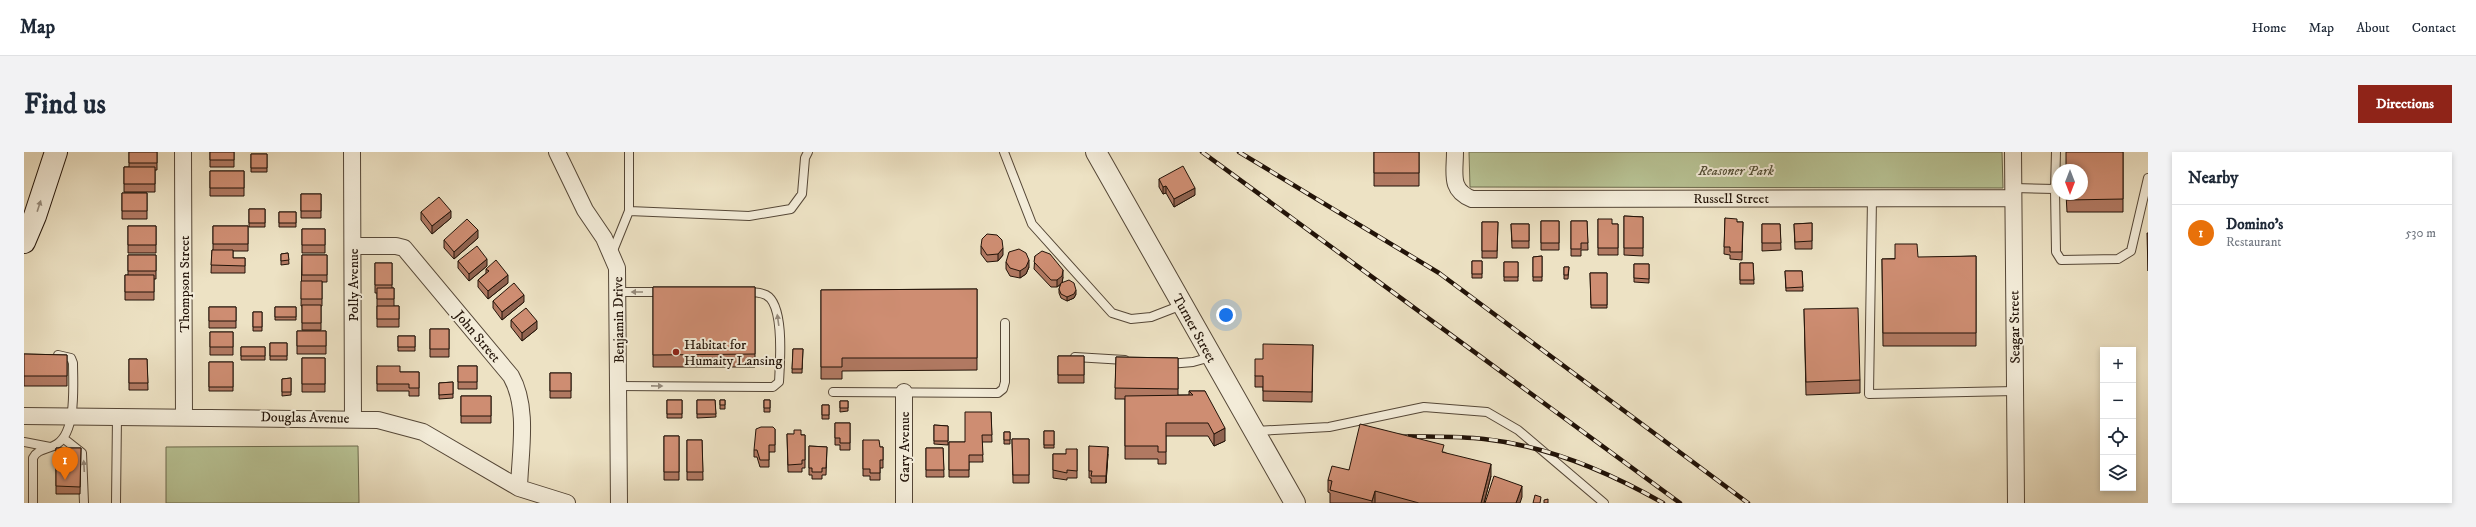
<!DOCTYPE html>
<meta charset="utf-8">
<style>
:root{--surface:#fff;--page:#f2f2f3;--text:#1f2937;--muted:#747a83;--line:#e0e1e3;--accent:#8f2418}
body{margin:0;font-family:"IM FELL DW Pica",serif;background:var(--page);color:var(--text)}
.controls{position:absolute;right:12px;bottom:12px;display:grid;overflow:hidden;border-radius:0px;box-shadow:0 2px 6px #0003}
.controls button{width:36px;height:36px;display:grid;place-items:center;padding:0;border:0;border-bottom:1px solid var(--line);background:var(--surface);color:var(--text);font:20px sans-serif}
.compass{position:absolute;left:2028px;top:12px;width:36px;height:36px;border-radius:50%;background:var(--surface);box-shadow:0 2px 6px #0003;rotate:180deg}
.you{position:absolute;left:1202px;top:163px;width:14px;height:14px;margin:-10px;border:3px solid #fff;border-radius:50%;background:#1a73e8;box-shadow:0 0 0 6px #1a73e833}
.badge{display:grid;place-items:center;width:26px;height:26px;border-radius:50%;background:var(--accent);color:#fff;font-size:13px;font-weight:700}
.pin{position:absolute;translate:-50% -33px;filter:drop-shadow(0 1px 2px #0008)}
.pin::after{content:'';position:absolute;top:21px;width:14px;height:12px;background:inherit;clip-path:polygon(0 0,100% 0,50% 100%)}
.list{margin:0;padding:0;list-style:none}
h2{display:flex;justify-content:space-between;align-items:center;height:52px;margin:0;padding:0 16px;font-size:17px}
h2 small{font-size:13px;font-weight:400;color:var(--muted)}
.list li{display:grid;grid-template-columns:26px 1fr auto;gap:12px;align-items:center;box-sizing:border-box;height:56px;padding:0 16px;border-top:1px solid var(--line)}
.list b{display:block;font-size:15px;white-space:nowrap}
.list p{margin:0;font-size:13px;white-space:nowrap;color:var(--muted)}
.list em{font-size:13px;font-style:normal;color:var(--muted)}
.icon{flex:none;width:22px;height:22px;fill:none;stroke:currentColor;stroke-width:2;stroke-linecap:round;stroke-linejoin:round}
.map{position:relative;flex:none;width:2124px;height:351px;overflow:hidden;border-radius:0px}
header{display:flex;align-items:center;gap:24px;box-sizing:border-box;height:56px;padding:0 20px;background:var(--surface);border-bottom:1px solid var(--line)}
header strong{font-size:19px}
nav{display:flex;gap:22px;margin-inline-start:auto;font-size:14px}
.intro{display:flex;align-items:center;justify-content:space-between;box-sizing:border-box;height:96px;padding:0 24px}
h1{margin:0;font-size:28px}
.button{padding:10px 18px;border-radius:0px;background:var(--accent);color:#fff;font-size:14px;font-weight:700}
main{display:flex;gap:24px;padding:0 24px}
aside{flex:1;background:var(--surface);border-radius:0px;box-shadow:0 2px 6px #0003}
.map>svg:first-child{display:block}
.green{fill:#b8c395;stroke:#6d6b4e}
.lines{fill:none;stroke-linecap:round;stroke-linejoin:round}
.service-casing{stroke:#554737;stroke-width:10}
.minor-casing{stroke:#554737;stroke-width:18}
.tertiary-casing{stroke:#554737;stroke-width:22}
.secondary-casing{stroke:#221308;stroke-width:24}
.service{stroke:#f3ecd9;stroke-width:8}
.minor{stroke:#f3ecd9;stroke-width:16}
.tertiary{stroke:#f3ecd9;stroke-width:20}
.secondary{stroke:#f3ecd9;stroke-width:22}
.rail-casing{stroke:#221308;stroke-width:4.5}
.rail{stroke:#f3ecd9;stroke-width:3;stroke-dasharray:9;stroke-linecap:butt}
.wall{fill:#b17962;stroke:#221308}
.shaded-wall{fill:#906350;stroke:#221308}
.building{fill:#ce8d72;stroke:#221308}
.oneway{fill:#958a7b}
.poi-dot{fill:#8f2418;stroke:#f3ecd9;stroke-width:1.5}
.labels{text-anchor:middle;stroke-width:4;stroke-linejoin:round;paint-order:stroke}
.park-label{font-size:14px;font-style:italic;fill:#565139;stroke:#f3ecd9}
.street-label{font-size:14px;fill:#221308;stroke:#f3ecd9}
.poi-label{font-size:14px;fill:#221308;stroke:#f3ecd9;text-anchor:start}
</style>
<header>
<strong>Map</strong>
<nav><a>Home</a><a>Map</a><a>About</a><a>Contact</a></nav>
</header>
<div class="intro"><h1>Find us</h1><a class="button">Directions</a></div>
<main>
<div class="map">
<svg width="2124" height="351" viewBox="0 0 2124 351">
<rect width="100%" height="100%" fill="#ede2c4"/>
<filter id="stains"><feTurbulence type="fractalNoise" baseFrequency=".005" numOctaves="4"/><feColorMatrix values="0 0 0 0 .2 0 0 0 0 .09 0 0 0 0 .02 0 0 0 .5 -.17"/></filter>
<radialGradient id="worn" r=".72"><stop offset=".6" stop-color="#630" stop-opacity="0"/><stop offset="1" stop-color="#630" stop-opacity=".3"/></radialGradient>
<!-- green -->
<path class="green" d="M1445,0h533l1,36 -533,-1z
M334,294l1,57h-193v-56z"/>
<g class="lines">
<!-- service casing -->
<g class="service-casing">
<path id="service" d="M980,0l28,72 80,89 19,6 20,-2 31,-12
M1989,36l42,1 1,-37
M2031,37l1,63 5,8 57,-1 13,-8 17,-73
M1848,46l-3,196 146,-3
M605,59l120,5 42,-7 11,-15 3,-36 3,-6
M588,101l17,-42v-59
M594,140h45
M1051,205l50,3
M1145,212l24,-2 18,-5
M594,234l155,1 6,-5c1,-19 6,-77 -13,-87 -6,-3 -14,-3 -21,-3
M809,240l165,1 5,-4 2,-7v-59
M1232,279l73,-4 95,-20 63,5 31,18 86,73
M39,286l19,15 2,50
M0,290l26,5
M9,351v-45c5,-10 15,-8 24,-14 20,-13 16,-60 16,-81l-2,-5 -13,-3
M92,351l1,-87"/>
</g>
<!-- minor casing -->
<g class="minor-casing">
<path id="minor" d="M159,0l1,264
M328,0l1,266
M533,0l28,58 19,28 13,30 2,235
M1431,0c0,21 -6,38 17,47l541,-1
M1989,0l3,351
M329,94h43l8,2 107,128c18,32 9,76 8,112
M880,240v111
M0,264l354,4 45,12 96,56 48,15"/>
</g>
<!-- tertiary casing -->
<g class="tertiary-casing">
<path id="tertiary" d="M1072,0l199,351"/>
</g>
<!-- secondary casing -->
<g class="secondary-casing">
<path id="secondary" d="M0,90l11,-26 21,-64"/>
</g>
<!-- service -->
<use href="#service" class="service"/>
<!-- minor -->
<use href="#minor" class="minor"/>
<!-- tertiary -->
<use href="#tertiary" class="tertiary"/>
<!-- secondary -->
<use href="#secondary" class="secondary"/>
<!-- rail casing -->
<g class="rail-casing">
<path id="rail" d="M1178,0l478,351
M1215,0l200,121 309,230
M1375,284c28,1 57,0 85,3 64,7 123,32 179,64"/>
</g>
<!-- rail -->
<use href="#rail" class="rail"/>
</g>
<!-- wall -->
<path class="wall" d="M105,0h28v18h-2v22h-31v-25h5z
M186,0h24v15h-24z
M1350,0h45v34h-45z
M2099,0v60h-56l-1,-18z
M227,2h16v18h-16z
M186,19h34v25h-34z
M1135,27l36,16 -21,12 -8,-14 -3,1 -4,-7z
M98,41h25v26h-25z
M277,42h20v24h-20z
M225,57h16v18h-16z
M255,60h17v15h-17z
M397,60l30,6 -19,16 -11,-14z
M1600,64l19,1v39l-19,-1z
M1701,66l12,4h6l-1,38 -12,-1v-4l-6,-1z
M1574,67l14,5h6v31h-20z
M1517,69h18v29h-18z
M1547,69h16l1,29h-7v6h-10z
M1458,70h16l-1,36h-15z
M1788,71v26h-17l-1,-25z
M1487,72h18v24h-17z
M1738,72h18l1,26 -19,1z
M104,74h28v27h-28z
M189,74h35v25h-15v7h12v15h-34l1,-23h1z
M278,77h23v24h-23z
M454,86l-24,21 -10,-11v-8z
M957,94l22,9 -5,6 -11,1 -6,-8z
M264,101l1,11 -8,1v-11z
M104,103h28v24h-2v21h-29v-25h3z
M278,103h25v27h-5v24h-1v24h-19v-24h-1z
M1011,104l28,21 -1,6 14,11 -2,4 -7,3 -6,-3 -2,-5v-4l2,-5 -4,3h-6l-17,-18z
M1518,104v25h-9v-24z
M1952,104v90h-93l-1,-87z
M434,109l29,5 -18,15 -11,-13z
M1448,109h10v17h-10z
M982,110l23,5 -3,7 -6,4 -10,-2 -4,-7z
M1480,110h14v19h-14z
M351,111h17v25h2v18h5v21h-22v-34h-2z
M1716,111h13l1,21h-14z
M1610,112h15v19l-15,-1z
M1540,115h5l-1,12h-4z
M462,117l22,14 -20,16 -10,-12v-7l8,-7z
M1761,119h17l1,20h-17z
M1566,121h17v35h-16z
M629,135h102v80h-102z
M953,137v81l-135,1v8h-21v-89z
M469,149l31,1 -22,18 -9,-12z
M185,155h27v21h-27z
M251,155h21v13h-21z
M1780,157l56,71v13l-54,2z
M229,160h9v19h-9z
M487,168l26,9 -15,12 -11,-14z
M406,177h19v28h-19z
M273,179h29v23h-29z
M186,180h23v23h-23z
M374,184h17v15h-17z
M246,191h17v17h-17z
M1289,193l-1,57 -49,-1v-14h-8v-11l8,-17z
M217,195h24v13h-24z
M769,197h10l-1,24h-10z
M0,202l43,1v31h-43z
M1034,204h26v27h-26z
M1092,205l62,1v37h11v-4h16l20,50 -11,5 -6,-10h-42v28h-8v-5h-33v-60h-10z
M278,206h23v34h-23z
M105,207h18l1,31h-19z
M185,210h24v29h-24z
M353,214l23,6h19v24h-10v-5h-32z
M434,214h19v23h-19z
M526,221h21v25h-21z
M267,226v17l-9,1v-17z
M429,230v16l-14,1v-16z
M437,244h30v27h-30z
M643,248h15v18h-15z
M673,248h18l1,17 -19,1z
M696,248h5v9h-5z
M740,248h6v12h-6z
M816,249h8v10l-8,1z
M798,253h7v14h-7z
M967,260l1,30h-10l1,20h-14v15h-20v-35h16z
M811,271h15v27h-10v-5h-5z
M910,273l14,1v19l-14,-1z
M751,277v23h-6v15h-9l-3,-10h-3v-7z
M1020,279h10v17h-10z
M980,280h6v12h-6z
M763,282l18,1v33h-3v4h-14z
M640,284h15v44h-15z
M988,287h17v44h-16z
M663,288h15l1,40h-16z
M839,288l17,7h3v21h-3v12h-10v-4h-7z
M785,294l18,1 -1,28h-4v4h-10v-4h-3z
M1065,294l19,8 -2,29h-15v-5h-2z
M32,296h25l-1,46h-24z
M902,296h17l1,29h-18z
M1053,297v29h-10v2l-14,-2v-24h13z
M1420,300l47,24 -7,27h-154v-10l-2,-1v-12l21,-10z"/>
<!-- shaded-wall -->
<path class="shaded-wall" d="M1142,34v7l-3,1v-7z
M1171,36v7l-21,12v-8z
M427,59v7l-19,16v-8z
M454,78v8l-24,21v-7z
M979,96v7l-5,6v-7z
M463,107v7l-18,15v-7z
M1005,108v7l-3,7 -6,4v-7z
M1039,118v7l-1,6 -5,4v-7z
M484,123v8l-20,16v-8z
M1052,138v4l-2,4 -7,3v-4z
M500,143v7l-22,18v-8z
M513,169v8l-15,12v-8z
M1201,276v13l-11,5v-12z
M1084,295v7l-2,29v-7z
M1467,312v12l-7,27h-3z
M1498,334v11l-2,6h-4z
M1351,339v12h-3v-2z"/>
<!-- building -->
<path class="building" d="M105,0h28v11h-28z
M186,0h24v8h-24z
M1350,0h45v21h-45z
M2042,0h57v47l-56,1v-6h15v-24h-16z
M227,2h16v14h-16z
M1159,14l12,22 -21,11 -8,-13 -3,1 -4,-8z
M100,15h31v17h-31z
M186,19h34v17h-34z
M98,41h25v18h-25z
M277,42h20v17h-20z
M415,45l12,14 -19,15 -11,-14z
M225,57h16v14h-16z
M255,60h17v11h-17z
M1600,64l19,1v31h-19z
M1701,66l12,1v3h6l-1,30h-12v-5h-6z
M443,67l11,11 -24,22 -10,-12z
M1574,67h14v5h6v24h-20z
M1517,69h18v22h-18z
M1547,69h16l1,22h-7v6h-10z
M1458,70h16l-1,29h-15z
M1788,71v18l-17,1 -1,-18z
M1487,72h18v17h-17z
M1738,72h18l1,19h-19z
M104,74h28v19h-28z
M189,74h35v18h-35z
M278,77h23v16h-23z
M2123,81h1v38z
M963,82l10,1 5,5 1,8 -5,6 -11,1 -6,-9 1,-7z
M1871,92h22l1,13 58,-1v77h-93l-1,-74h13z
M453,94l10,13 -18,15 -11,-13z
M995,97l7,4 3,7 -3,7 -6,4 -10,-3 -4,-6 3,-10z
M188,98h21v8h12v8l-34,-1z
M1018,99l8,3 13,16 -1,6 -5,4h-6l-17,-18 1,-6z
M264,101l1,7 -8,1v-7z
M104,103h28v16h-28z
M278,103h25v20h-25z
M1518,104v21h-9v-20z
M472,108l12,15 -20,16 -10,-11 11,-9 -3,-2z
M1448,109h10v13h-10z
M1480,110h14v15h-14z
M351,111h17v22h-17z
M1716,111h13l1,17h-14z
M1610,112h15v15l-15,-1z
M1540,115h5l-1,8h-4z
M1761,119h17l1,16 -17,1z
M1566,121h17v32h-16z
M101,123h29v17h-29z
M1045,128l5,3 2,7 -2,4 -7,3 -6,-3 -2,-5 2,-6z
M277,129h21v18h-21z
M490,131l10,12 -22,17 -9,-11z
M629,135h102v67l-102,1z
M353,136h17v11h-17z
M953,137v69h-135v9h-21v-77z
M278,153h19v18h-19z
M353,154h22v13h-22z
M185,155h27v14h-27z
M251,155h21v10h-21z
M502,156l11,13 -15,12 -11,-13z
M1834,156l2,72 -54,2 -2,-73z
M229,160h9v15h-9z
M406,177h19v20h-19z
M273,179h29v15h-29z
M186,180h23v15h-23z
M374,184h17v11h-17z
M246,191h17v13h-17z
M1239,192l50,1 -1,47 -49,-1v-15h-8v-17h8z
M217,195h24v9h-24z
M769,197h10l-1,20h-10z
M0,202l43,1v21h-43z
M1034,204h26v19h-26z
M1092,205l62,1v31l-63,-1z
M278,206h23v26h-23z
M105,207h18l1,24h-19z
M185,210h24v25h-24z
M353,214h23v6h19v16h-10v-4h-32z
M434,214h19v16h-19z
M526,221h21v18h-21z
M267,226v14h-9v-13z
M429,230v12l-14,1v-12z
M1165,239h16l20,37 -11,6 -6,-11h-42v29h-8v-6h-33v-50l68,-1z
M437,244h30v20h-30z
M643,248h15v14h-15z
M673,248h18l1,14h-19z
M696,248h5v5h-5z
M740,248h6v8h-6z
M816,249h8v7h-8z
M798,253h7v10h-7z
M941,260h26l1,23h-10l1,20h-14v15h-20v-28h16z
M811,271h15v20h-10v-5h-5z
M1336,272l84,21 -2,7 49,12 -10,39h-62l-44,-12 -3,10 -42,-11 2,-9 -4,-1 4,-14 17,4z
M910,273l14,1v15h-14z
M737,275h12l2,2v16h-6v15h-9l-3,-10h-3l2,-21z
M770,278h7v5h4v25h-3v4l-14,1 -1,-31h7z
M1020,279h10v14h-10z
M980,280h6v8h-6z
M640,284h15v36h-15z
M988,287h17v36h-16z
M663,288h15l1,32h-16z
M839,288h16l1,7h3v13h-3v13h-10v-4h-7z
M785,294l18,1 -1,21h-4v4h-10v-4h-3z
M1065,294l19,1 -2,29h-15l1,-5h-3z
M32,296h25l-1,39 -24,-1z
M902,296h17l1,22h-18z
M1042,297h11v22l-10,-1v3l-14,-3v-16h13z
M1470,324l28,10 -6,17h-31z
M1511,343l6,2 -1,6h-7z
M1524,347v4h-4v-3z"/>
<!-- one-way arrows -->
<defs><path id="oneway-solid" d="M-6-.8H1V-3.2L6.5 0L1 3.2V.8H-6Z"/></defs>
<g class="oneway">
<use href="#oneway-solid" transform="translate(15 54) rotate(-72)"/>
<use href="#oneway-solid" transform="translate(613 140) rotate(180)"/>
<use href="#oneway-solid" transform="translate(754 168) rotate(-98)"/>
<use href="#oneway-solid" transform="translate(633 234) rotate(1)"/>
<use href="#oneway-solid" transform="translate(60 314) rotate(-93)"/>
</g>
<!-- markers -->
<circle class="poi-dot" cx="652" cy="200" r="4"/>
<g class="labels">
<!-- park labels -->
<g class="park-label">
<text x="1712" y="23">Reasoner Park</text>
</g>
<!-- street labels -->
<g class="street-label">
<text x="1707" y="51">Russell Street</text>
<text transform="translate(160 132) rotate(-90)" y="5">Thompson Street</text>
<text transform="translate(329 133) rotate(-90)" y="5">Polly Avenue</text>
<text transform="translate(594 168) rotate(-91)" y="5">Benjamin Drive</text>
<text transform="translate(1990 175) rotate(-91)" y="5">Seagar Street</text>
<text transform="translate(1171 176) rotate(61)" y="5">Turner Street</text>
<text transform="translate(454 184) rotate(50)" y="5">John Street</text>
<text transform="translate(281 265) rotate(1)" y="5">Douglas Avenue</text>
<text transform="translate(880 295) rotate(-90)" y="5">Gary Avenue</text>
</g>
<!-- poi labels -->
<g class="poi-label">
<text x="660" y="197">Habitat for<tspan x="660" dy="16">Humaity Lansing</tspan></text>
</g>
</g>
<rect width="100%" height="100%" filter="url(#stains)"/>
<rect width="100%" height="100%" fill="url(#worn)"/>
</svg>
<div class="controls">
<button>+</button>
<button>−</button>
<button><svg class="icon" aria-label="locate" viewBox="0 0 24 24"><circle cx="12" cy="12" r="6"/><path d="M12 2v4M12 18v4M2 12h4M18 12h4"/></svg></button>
<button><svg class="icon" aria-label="layers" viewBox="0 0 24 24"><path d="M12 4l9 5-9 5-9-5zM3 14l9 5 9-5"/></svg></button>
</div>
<svg class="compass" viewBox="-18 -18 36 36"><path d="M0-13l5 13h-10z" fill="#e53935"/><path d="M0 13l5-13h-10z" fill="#747a83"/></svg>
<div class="you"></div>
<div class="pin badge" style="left:41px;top:328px;background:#e8710a">1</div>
</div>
<aside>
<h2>Nearby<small></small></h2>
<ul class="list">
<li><span class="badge" style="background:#e8710a">1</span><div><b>Domino's</b><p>Restaurant</p></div><em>530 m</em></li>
</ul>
</aside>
</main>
